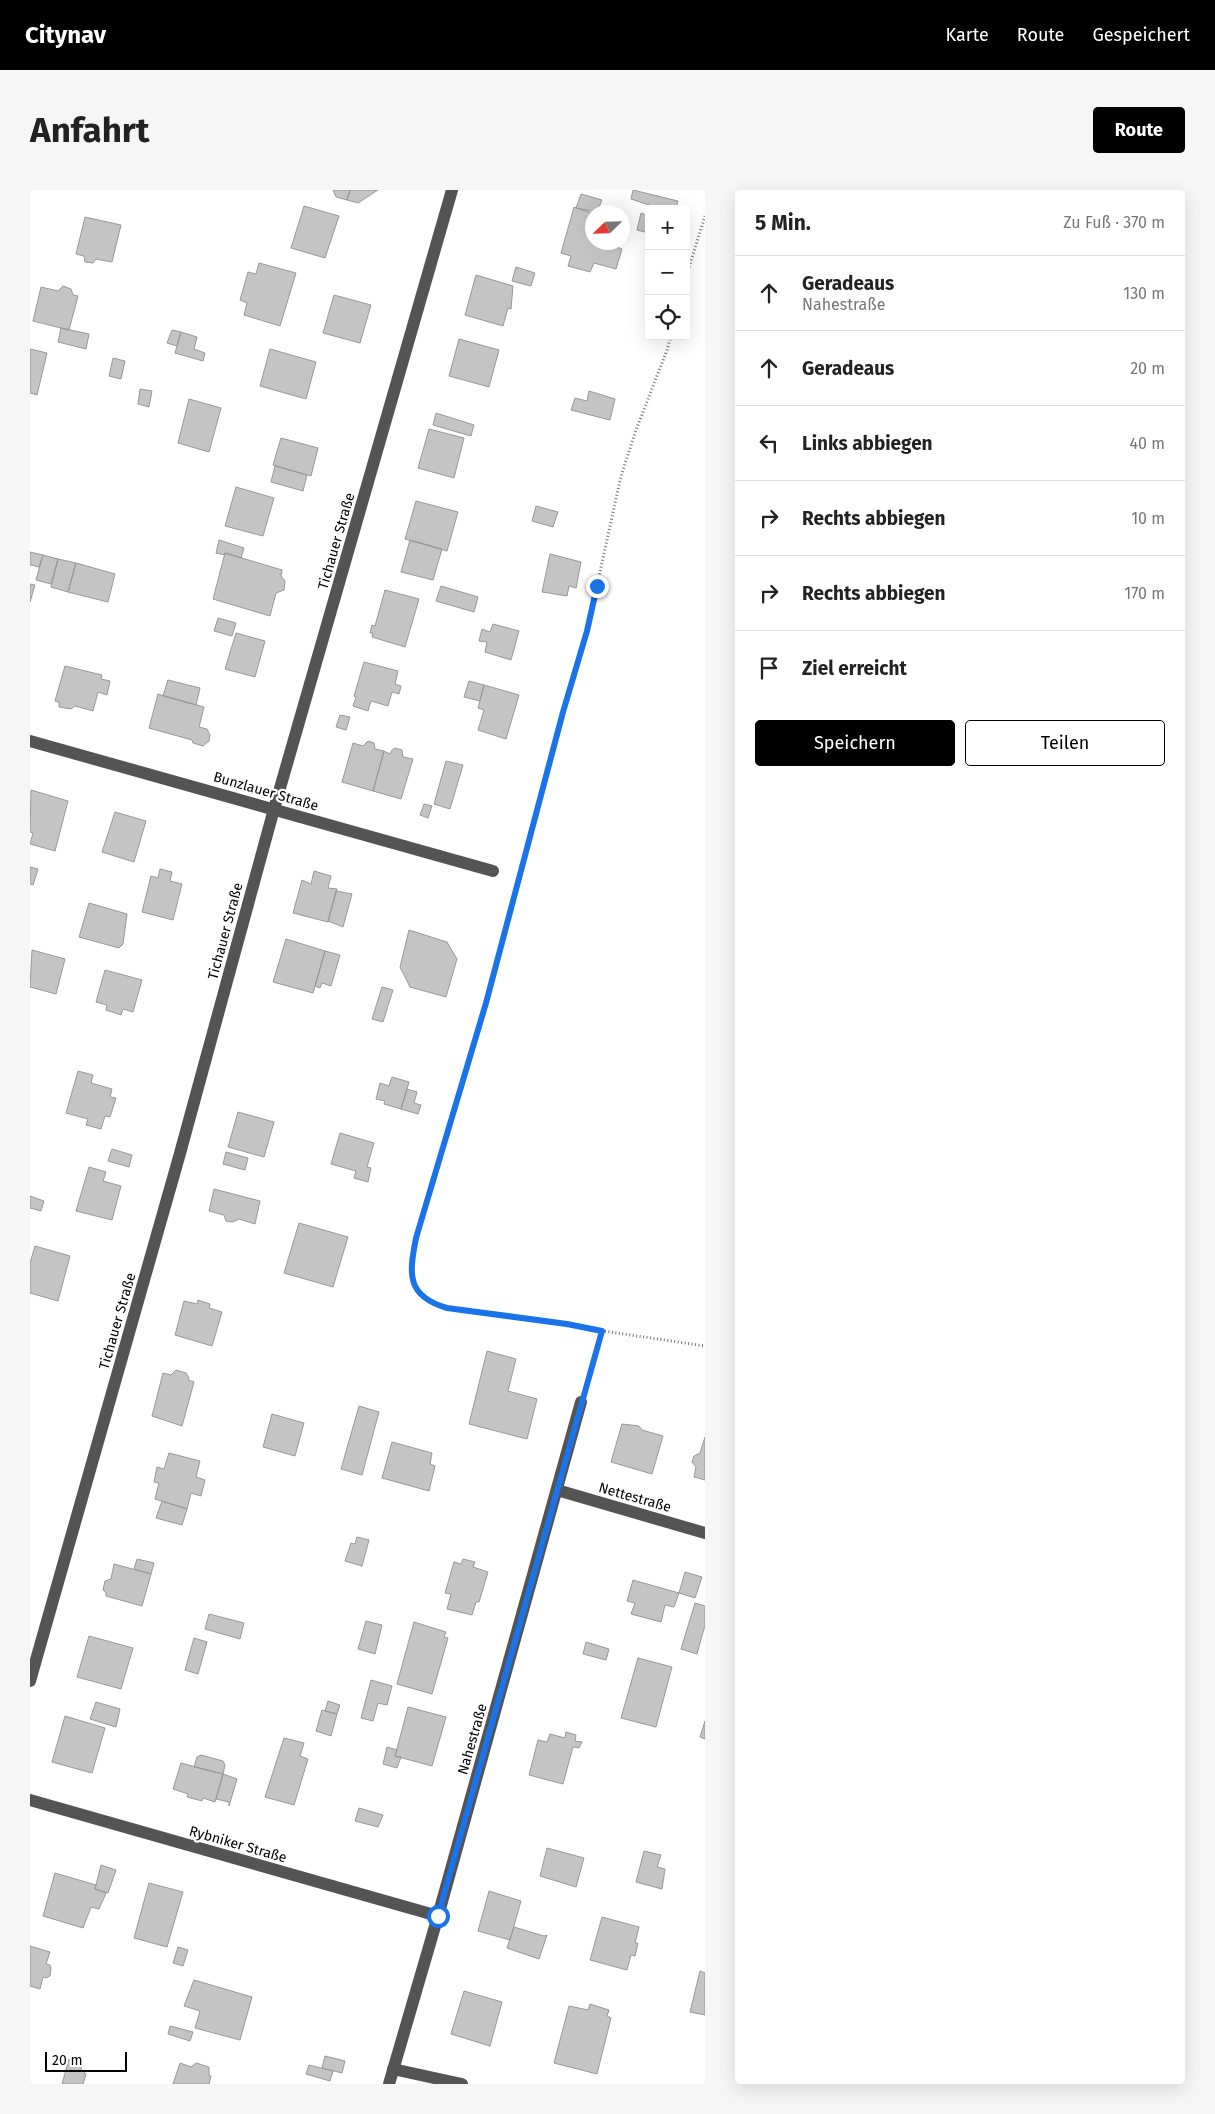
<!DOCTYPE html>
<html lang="de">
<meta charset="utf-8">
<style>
:root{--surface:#fff;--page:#f6f6f6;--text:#222;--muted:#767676;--line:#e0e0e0;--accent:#000}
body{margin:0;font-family:"Fira Sans",sans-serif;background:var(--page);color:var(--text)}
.controls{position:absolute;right:15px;top:15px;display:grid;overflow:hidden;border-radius:5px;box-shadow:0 5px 20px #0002}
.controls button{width:45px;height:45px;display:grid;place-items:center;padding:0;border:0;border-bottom:1px solid var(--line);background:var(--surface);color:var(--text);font:25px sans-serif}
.compass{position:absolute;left:555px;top:15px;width:45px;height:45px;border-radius:50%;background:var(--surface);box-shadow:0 5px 20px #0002;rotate:247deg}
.scale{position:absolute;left:15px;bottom:12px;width:82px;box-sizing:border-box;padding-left:5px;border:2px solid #000;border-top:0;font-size:14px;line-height:18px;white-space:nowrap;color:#000;-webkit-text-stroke:4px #fff;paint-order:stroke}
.stop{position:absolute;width:15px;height:15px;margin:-11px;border:4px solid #1a73e8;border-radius:50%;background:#fff}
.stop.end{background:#1a73e8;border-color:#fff;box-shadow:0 1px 5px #0008}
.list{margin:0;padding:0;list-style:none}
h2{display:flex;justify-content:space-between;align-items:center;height:65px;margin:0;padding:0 20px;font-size:21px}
h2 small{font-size:16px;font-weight:400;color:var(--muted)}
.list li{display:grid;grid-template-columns:32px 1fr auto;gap:15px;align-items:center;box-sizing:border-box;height:75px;padding:0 20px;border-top:1px solid var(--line)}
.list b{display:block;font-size:19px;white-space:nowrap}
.list p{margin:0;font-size:16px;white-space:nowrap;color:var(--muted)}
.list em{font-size:16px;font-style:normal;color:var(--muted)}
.actions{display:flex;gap:10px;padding:15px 20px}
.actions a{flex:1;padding:11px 0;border:1px solid var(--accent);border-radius:5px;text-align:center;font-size:18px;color:var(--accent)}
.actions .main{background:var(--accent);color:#fff}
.icon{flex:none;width:28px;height:28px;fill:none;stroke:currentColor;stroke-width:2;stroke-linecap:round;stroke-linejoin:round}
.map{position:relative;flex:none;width:675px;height:1894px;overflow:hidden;border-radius:5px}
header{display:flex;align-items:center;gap:30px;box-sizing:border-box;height:70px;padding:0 25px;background:var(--accent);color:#fff}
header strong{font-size:24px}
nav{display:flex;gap:28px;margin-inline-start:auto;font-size:18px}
.intro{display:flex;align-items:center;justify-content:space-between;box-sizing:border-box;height:120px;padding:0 30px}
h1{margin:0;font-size:35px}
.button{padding:12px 22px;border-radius:5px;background:var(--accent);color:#fff;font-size:18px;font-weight:700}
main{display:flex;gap:30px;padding:0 30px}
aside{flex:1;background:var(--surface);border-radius:5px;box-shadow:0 5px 20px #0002}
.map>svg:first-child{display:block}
.building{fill:#c4c4c4;stroke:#989898}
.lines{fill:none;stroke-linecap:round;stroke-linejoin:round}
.path{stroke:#767676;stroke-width:3;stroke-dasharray:1 2.5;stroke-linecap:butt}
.minor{stroke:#545454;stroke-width:12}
.route{stroke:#1a73e8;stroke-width:6}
.labels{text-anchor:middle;stroke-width:4.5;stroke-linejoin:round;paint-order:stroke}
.street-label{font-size:14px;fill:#000;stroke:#fff}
</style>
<header>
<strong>Citynav</strong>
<nav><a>Karte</a><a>Route</a><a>Gespeichert</a></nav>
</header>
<div class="intro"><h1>Anfahrt</h1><a class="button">Route</a></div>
<main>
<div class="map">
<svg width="675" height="1894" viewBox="0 0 675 1894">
<rect width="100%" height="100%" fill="#fff"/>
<!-- building -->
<path class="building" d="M303,0h17l-3,10 -11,-3z
M320,0h28l-20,13 -11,-3z
M603,0l45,11 -2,8h-15l-30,-10z
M551,4l21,6 -5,12 -21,-4z
M274,16l35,10 -14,42 -34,-10z
M544,17l18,6v29h11l19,7 -6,20 -22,-6 -4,9 -22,-6 3,-10 -10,-3z
M611,23l8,3v17l-12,-3z
M55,27l36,8 -9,37 -16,-3 -3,4 -8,-1 -1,-6 -8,-2z
M229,73l37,10 -16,53 -36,-11 3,-12 -7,-3 8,-28 8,2z
M486,77l19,6 -4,13 -19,-5z
M446,85l37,11 -2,23 -3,-1 -5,18 -38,-11z
M33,96l8,3 2,6 5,1 -9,34 -36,-9 8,-34 17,4z
M304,105l37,10 -11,38 -37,-10z
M31,138l28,6 -3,15 -28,-7z
M142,140l9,2 -4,14 -10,-3z
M151,142l16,5 -3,12 11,4 -2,8 -28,-8z
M429,149l40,11 -10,37 -40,-11z
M0,159l17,4 -10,42 -7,-2z
M240,159l46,13 -10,37 -46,-13z
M83,168l12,3 -4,18 -12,-3z
M110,199l12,2 -3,16 -11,-3z
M559,201l26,8 -5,21 -39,-10 4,-12 12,3z
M159,209l32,9 -12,44 -31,-9z
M406,223l38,12 -3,11 -38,-11z
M399,239l35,9 -10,40 -36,-10z
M251,248l37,10 -7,28 -38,-11z
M245,276l32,9 -4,16 -32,-9z
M206,297l38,11 -11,38 -38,-10z
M386,311l42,11 -11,39 -42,-12z
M506,316l22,6 -5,15 -21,-6z
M189,350l25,8 -3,10 -16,-5v2l-9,-2z
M380,350l32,9 -9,31 -32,-8z
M0,362l13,3 -4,12 -9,-2z
M195,363l57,17 -1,6 4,5 -1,9 -8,3 -6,23 -57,-17z
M520,364l31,8 -5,26 -7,-2 -2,10 -25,-4z
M13,365l15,4 -7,25 -15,-4z
M28,369l18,4 -8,29 -17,-5z
M46,373l39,11 -7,28 -40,-10z
M0,394l5,1 -5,17z
M411,396l37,11 -4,15 -38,-11z
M355,400l34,9 -14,48 -33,-10 1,-4h-3l2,-8 3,1z
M188,428l18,5 -4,13 -18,-5z
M463,434l26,7 -8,29 -26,-8 2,-10 -8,-1 3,-12 8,3z
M206,443l29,8 -10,36 -30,-8z
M334,472l34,9 -3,13 6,2 -2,8 -7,-2 -4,14 -17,-5 -3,10 -15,-5 3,-9 -2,-1z
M35,476l37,9 -1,4 9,2 -3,14 -9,-3 -5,19 -18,-5 -4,3 -12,-2v-5l-4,-1z
M138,490l32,8 -4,17 -33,-9z
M439,491l15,4 -4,16 -16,-4z
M454,495l35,10 -13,44 -28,-9 6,-20 -6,-2z
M128,504l46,13 -5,20 8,2 3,6 -1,6 -6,5 -10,-3 -1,-3 -43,-12z
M310,525l10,2 -4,13 -10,-3z
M338,551l6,2 1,6 9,2 -11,40 -31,-9 11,-39 10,3z
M365,558l7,2 1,7 10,2 -12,40 -28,-8 11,-40 6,3 2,-4z
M416,571l17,4 -13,44 -16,-5z
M1,600l37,11 -13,50 -25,-7 3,-11 -3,-1z
M394,614l8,2 -4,12 -8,-3z
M85,622l31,9 -12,41 -32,-10z
M0,677l8,2 -5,16 -3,-1z
M130,679l12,3 -2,9 12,3 -9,36 -31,-8 9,-36 7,2z
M284,681l17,5 -3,12 9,1 -9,33 -35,-9 9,-33 9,4z
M306,701l16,3 -9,33 -15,-6z
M59,713l38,11 -4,30 -4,4 -40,-11z
M379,740l38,12 10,17 -11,38 -36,-10 -10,-20z
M256,749l39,12 -12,42 -40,-11z
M2,760l33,9 -9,35 -26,-7z
M295,761l15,4 -9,31 -9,-3 -2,5 -5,-2z
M75,780l37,10 -9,32 -10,-3 -2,6 -15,-5 1,-5 -11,-3z
M352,797l11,3 -10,32 -11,-3z
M48,881l15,4 -2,8 21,6 -2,8 6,1 -6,19 -5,-1 -4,13 -15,-4 2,-6 -22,-6z
M362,887l17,5 -8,27 -17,-5 1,-3 -9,-2 4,-16 9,3z
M377,899l10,3 -3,11 7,2 -3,9 -17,-5z
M208,922l36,10 -10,35 -36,-10z
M310,943l34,10 -7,24 4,1 -3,14 -14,-4 2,-7 -25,-7z
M82,959l20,6 -3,12 -21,-6z
M196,962l22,6 -3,12 -22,-6z
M59,977l17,5 -3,9 18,5 -9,34 -36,-9z
M184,999l46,12 -5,23 -16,-5 -6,3 -7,-1 -2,-6 -15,-4z
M0,1006l14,5 -3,10 -11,-3z
M269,1033l49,14 -15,50 -49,-14z
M5,1056l35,10 -12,45 -28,-8v-30z
M168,1110l12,4 -1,4 13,4 -10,34 -37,-11 9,-34 13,3z
M457,1161l29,8 -8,32 29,8 -10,40 -58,-15z
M146,1180l10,3 3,5 -1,2 6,2 -12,44 -30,-10 11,-43 8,2z
M329,1216l20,6 -17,63 -21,-6z
M242,1224l32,9 -9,33 -32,-9z
M592,1234l17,2 3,4 21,6 -11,38 -41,-12z
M675,1247v43l-11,-3 2,-10 -4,-5 2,-6 6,-3z
M362,1252l40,11 -2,11 5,2 -6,25 -47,-13z
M139,1263l31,8 -4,16 9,3 -4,16 -10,-3 -4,16 -32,-10 4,-16 -5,-1 3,-15 7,2z
M132,1311l25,8 -5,16 -26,-7z
M327,1347l12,3 -7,26 -17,-5 6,-18 4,1z
M107,1369l17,4 -3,11 -17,-5z
M433,1369l12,3 -2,5 15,5 -9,30h-3l-4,13 -25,-6 4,-15 -6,-1 9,-31 7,2z
M84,1374l37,10 -9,32 -36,-10v-3l-3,-3 2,-9 6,-2z
M655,1382l17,5 -7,21 -16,-5z
M603,1390l46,13 -5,14 -9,-2 -4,17 -30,-8 4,-11 -8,-2z
M665,1413l10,3v19l-8,29 -16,-5z
M179,1424l35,9 -4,16 -35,-10z
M336,1431l16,4 -7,29 -17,-5z
M384,1432l32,10 -2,5 4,1 -16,56 -35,-10z
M59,1446l44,12 -12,41 -44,-12z
M164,1448l13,4 -9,32 -13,-4z
M556,1452l23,7 -3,11 -23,-6z
M608,1468l34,9 -16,60 -35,-9z
M341,1490l21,6 -5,19 -9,-2 -5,18 -12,-3z
M298,1511l12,4 -3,9 -12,-3z
M66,1512l24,7 -4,18 -26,-8z
M378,1517l38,10 -14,49 -37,-10z
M292,1520l15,4 -6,22 -15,-5z
M35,1526l40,12 -13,45 -40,-11z
M675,1531v18l-5,-2z
M536,1542l10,3 -1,6 7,1 -3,6 -6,-1 -10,37 -34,-9 9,-35 9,2 3,-8 15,4z
M254,1548l20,5 -4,13 8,3 -14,46 -29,-8z
M357,1557l10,3 -2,6 6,1 -4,11 -14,-4z
M171,1565l22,6 2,4 -2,9 -29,-7 3,-10z
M151,1573l42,11 -8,28 -12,-4 -1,3 -15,-4 1,-3 -15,-5z
M193,1584l14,5 -8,27v-4l-13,-3z
M329,1618l24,7 -5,12 -23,-6z
M517,1658l37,10 -8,29 -36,-11z
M614,1661l17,4 -4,12 8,2 -3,20 -26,-7z
M71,1675l15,5 -8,23 -13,-4z
M25,1683l41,12 -1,4 11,4 -7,16 -8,-2 -8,21 -40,-12z
M119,1693l34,9 -16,55 -33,-9z
M459,1701l32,10 -11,39 -32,-9z
M572,1727l37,10 -4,16h3l-3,13 -4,-1 -4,15 -37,-10z
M484,1737l30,9 3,-1 -8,24 -32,-11z
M0,1756l20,6 -4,12 4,1 1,3 -1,8 -4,2 -3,-1 -3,12 -10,-3z
M148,1757l10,3 -5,16 -10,-3z
M670,1781l5,2v42l-15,-3z
M164,1790l58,17 -12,43 -45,-12 5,-17 -16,-5z
M434,1801l38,11 -12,44 -39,-12z
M560,1814l19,6 -2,6 4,2 -14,56 -43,-11 15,-57 19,4z
M140,1836l23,6 -3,9 -22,-7z
M295,1866l20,5 -3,12 -20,-5z
M39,1869l13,5 -1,5 5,5 -3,10h-21z
M150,1873l11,4 5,-4 13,4v8l2,1 -2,8h-36z
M279,1875l24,6 -3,10 -24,-7z"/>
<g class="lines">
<!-- path -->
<path class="path" d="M656,87l19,-61
M641,146l-4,14 -31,80 -15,46 -34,155 -24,81 -77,291 -70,235c-7,36 -10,58 31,70l258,38
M557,1193l15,-52"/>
<!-- minor -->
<path class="minor" d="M0,551l463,130
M527,1300l148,43
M0,1491l149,-524 95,-348 178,-619
M0,1610l408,116
M363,1879l69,15
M359,1894l49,-168 143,-514"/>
</g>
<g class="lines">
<!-- route -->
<path class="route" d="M408,1726l164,-585 -35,-7 -120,-16c-41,-12 -38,-34 -31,-70l70,-235 77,-291 24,-81 10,-45"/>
</g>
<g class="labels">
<!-- street labels -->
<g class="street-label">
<text transform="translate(306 351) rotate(-74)" y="5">Tichauer Straße</text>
<text transform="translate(236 601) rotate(16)" y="5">Bunzlauer Straße</text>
<text transform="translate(195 741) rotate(-75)" y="5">Tichauer Straße</text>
<text transform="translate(87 1131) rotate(-74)" y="5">Tichauer Straße</text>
<text transform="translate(605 1307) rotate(16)" y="5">Nettestraße</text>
<text transform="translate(442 1549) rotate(-74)" y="5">Nahestraße</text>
<text transform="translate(208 1654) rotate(16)" y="5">Rybniker Straße</text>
</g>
</g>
</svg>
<div class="controls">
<button>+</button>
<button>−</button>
<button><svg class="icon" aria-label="locate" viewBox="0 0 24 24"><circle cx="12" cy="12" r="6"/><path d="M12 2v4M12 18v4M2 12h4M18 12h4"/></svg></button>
</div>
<svg class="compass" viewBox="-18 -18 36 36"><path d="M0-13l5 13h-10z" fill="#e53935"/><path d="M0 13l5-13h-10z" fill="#767676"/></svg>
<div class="scale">20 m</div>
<div class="stop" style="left:408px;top:1726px"></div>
<div class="stop end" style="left:567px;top:396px"></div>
</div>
<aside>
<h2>5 Min.<small>Zu Fuß · 370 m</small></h2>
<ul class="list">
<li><svg class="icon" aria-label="ahead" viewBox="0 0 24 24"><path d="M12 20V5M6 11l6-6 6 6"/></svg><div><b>Geradeaus</b><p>Nahestraße</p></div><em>130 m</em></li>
<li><svg class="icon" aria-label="ahead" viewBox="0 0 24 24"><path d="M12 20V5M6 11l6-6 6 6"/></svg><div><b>Geradeaus</b></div><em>20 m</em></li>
<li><svg class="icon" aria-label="left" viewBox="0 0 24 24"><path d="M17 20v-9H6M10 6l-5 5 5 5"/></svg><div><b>Links abbiegen</b></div><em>40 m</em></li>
<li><svg class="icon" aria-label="right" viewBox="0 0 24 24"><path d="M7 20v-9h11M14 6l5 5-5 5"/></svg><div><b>Rechts abbiegen</b></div><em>10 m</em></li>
<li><svg class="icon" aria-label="right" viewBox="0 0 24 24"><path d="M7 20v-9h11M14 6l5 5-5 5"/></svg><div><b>Rechts abbiegen</b></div><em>170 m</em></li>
<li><svg class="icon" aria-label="arrive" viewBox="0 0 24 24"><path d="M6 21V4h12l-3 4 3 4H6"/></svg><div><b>Ziel erreicht</b></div></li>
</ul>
<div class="actions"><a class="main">Speichern</a><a>Teilen</a></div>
</aside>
</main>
